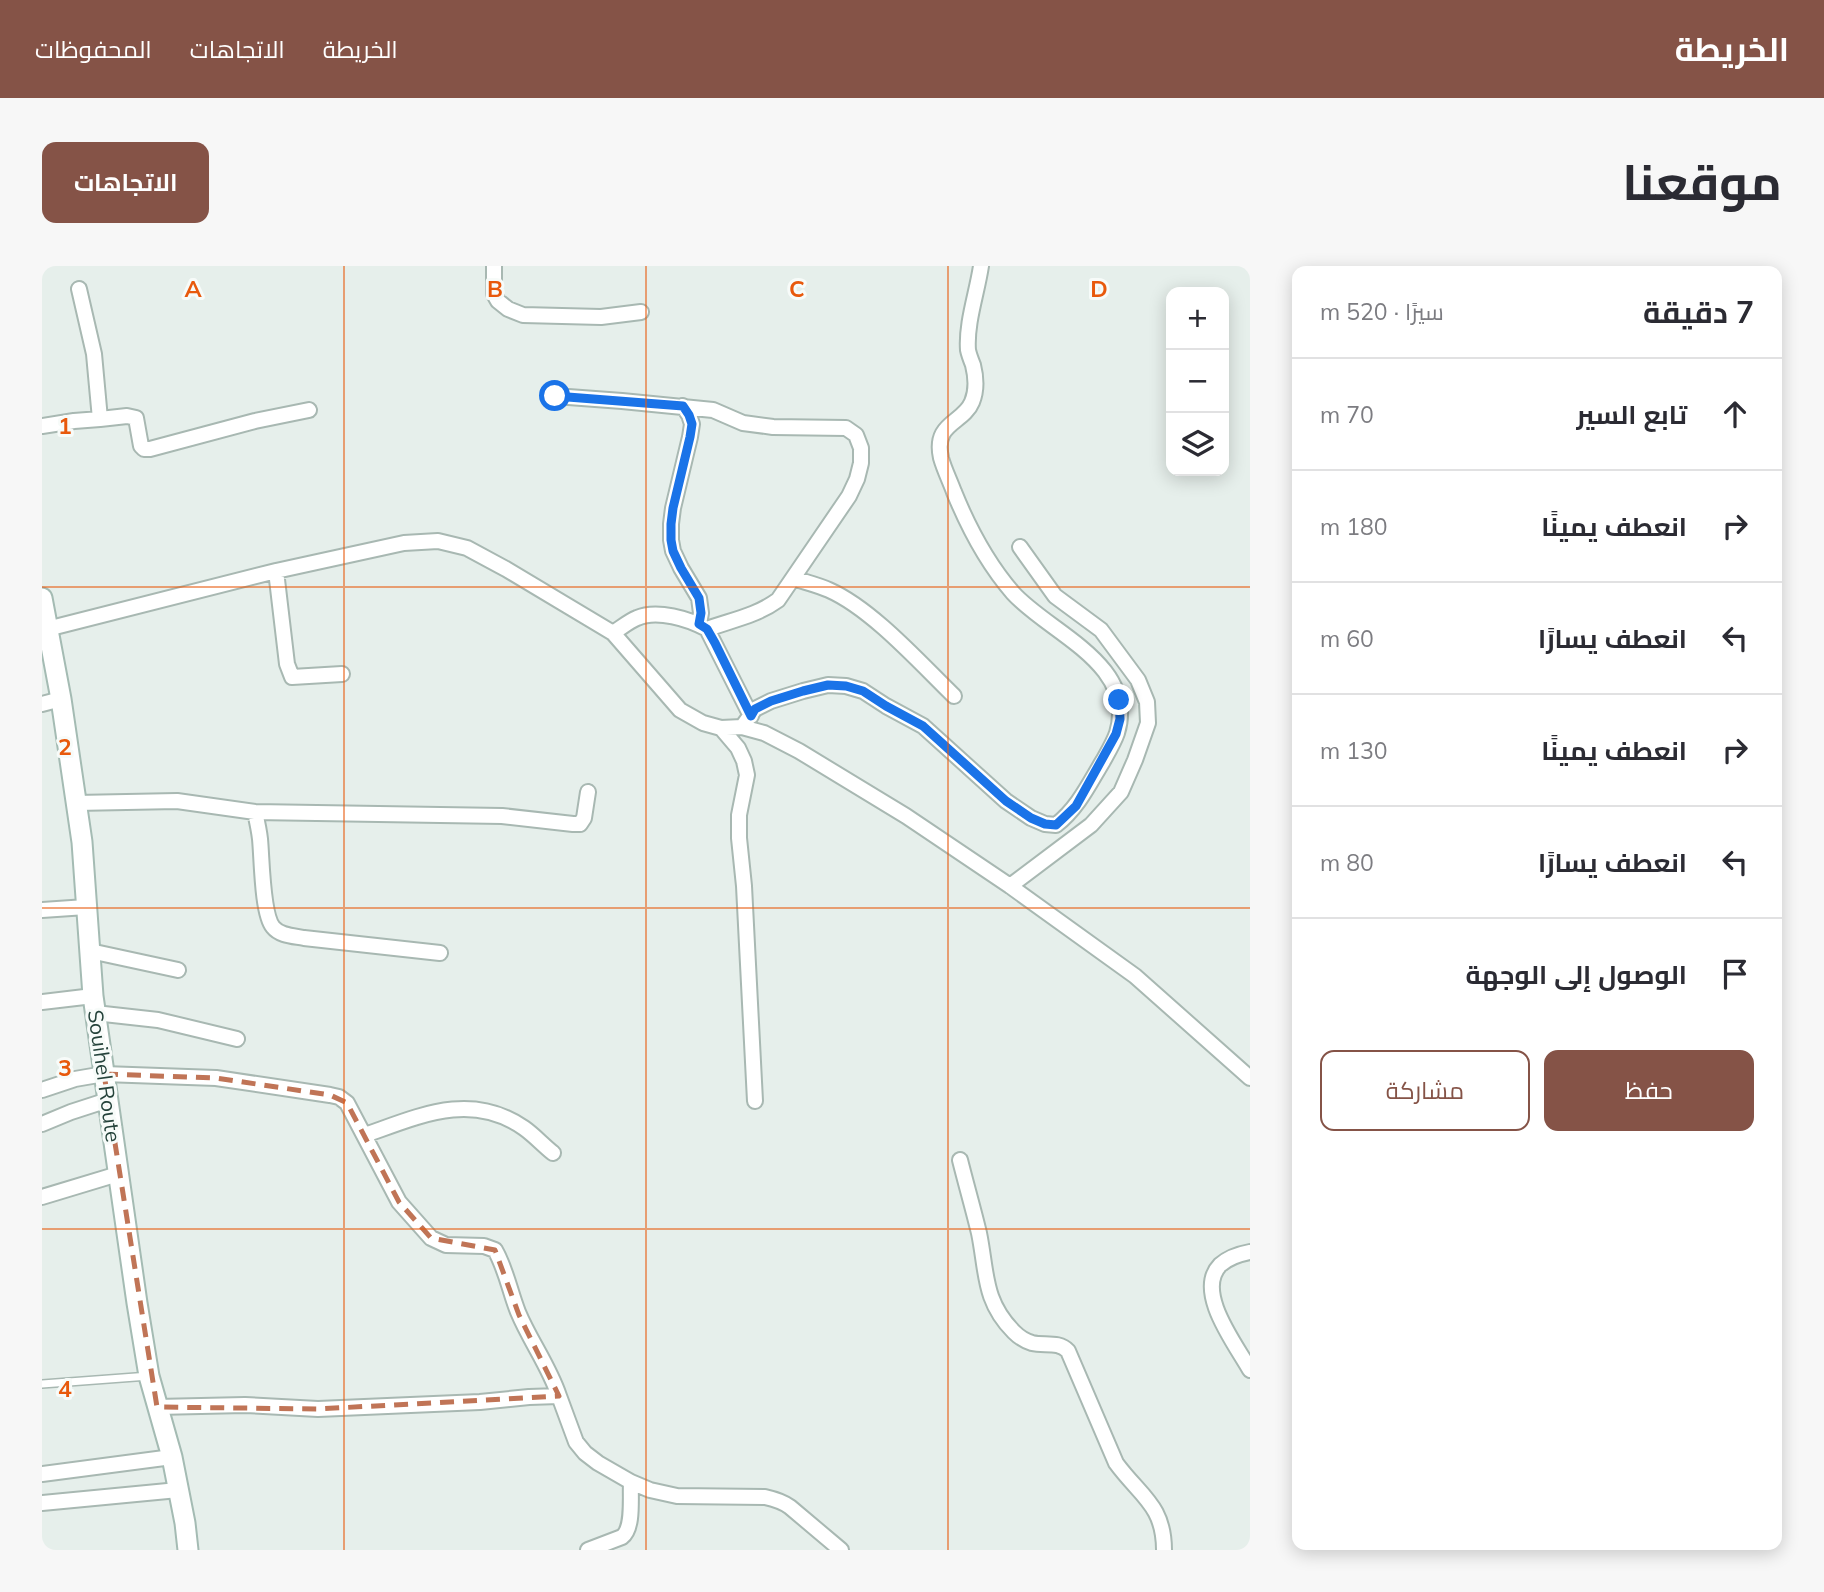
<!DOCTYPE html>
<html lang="ar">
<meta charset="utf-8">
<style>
:root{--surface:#fff;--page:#f7f7f7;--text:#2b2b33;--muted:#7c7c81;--line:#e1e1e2;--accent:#855347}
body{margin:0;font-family:Mulish,Cairo,sans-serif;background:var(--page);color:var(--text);direction:rtl}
.controls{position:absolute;right:21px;top:21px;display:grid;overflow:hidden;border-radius:14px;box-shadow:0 4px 18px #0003}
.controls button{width:63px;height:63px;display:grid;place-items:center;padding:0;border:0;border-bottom:2px solid var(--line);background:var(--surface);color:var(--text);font:35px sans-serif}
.stop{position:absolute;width:21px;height:21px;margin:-16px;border:5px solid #1a73e8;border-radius:50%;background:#fff}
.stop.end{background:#1a73e8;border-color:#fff;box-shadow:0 2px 7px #0008}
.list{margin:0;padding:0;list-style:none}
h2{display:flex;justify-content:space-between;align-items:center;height:91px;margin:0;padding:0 28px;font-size:30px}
h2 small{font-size:23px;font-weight:400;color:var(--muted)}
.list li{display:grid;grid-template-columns:46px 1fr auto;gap:21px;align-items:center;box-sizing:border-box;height:112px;padding:0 28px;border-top:2px solid var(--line)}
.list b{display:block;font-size:26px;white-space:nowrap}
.list em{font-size:23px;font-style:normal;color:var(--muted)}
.actions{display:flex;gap:14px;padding:21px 28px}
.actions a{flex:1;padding:16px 0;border:2px solid var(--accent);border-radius:14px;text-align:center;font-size:24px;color:var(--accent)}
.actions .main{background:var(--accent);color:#fff}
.icon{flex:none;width:38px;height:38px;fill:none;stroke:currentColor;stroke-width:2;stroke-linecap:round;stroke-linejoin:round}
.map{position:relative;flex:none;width:1208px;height:1284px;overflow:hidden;direction:ltr;border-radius:14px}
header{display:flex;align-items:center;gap:42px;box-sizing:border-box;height:98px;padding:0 35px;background:var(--accent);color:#fff}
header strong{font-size:33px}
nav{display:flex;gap:38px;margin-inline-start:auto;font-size:24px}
.intro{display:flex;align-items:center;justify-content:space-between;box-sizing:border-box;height:168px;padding:0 42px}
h1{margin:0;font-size:49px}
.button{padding:18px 32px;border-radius:14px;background:var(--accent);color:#fff;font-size:24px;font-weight:700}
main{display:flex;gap:42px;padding:0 42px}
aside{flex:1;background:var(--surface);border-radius:14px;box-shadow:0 4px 18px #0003}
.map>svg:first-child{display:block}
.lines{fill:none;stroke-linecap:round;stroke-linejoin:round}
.lane-casing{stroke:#a8b8b2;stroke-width:10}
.street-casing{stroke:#a8b8b2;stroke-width:18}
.secondary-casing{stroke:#a4bbb3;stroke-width:23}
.lane{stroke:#fff;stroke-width:7}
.street{stroke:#fff;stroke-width:14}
.secondary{stroke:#fff;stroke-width:19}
.route{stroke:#1a73e8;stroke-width:9}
.marked{fill:none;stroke:#c07456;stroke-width:5;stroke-dasharray:14 9;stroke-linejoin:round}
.grid{fill:none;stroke:#e8590c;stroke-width:2;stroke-opacity:0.55}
.labels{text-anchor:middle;stroke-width:6;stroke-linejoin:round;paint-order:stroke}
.street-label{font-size:21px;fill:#24423a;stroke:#f7fbf9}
.grid-label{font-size:23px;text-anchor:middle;font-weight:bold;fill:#e8590c;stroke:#f7fbf9;stroke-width:6;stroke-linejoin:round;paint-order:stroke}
</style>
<header>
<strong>الخريطة</strong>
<nav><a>الخريطة</a><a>الاتجاهات</a><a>المحفوظات</a></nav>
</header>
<div class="intro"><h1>موقعنا</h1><a class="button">الاتجاهات</a></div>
<main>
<aside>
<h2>7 دقيقة<small>سيرًا · 520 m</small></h2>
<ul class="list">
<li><svg class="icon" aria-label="ahead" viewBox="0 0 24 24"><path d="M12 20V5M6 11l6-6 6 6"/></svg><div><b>تابع السير</b></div><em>70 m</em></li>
<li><svg class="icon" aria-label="right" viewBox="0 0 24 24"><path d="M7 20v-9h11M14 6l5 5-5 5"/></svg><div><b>انعطف يمينًا</b></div><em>180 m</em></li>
<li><svg class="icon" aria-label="left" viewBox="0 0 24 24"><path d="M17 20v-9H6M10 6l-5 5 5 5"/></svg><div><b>انعطف يسارًا</b></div><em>60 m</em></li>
<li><svg class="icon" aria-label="right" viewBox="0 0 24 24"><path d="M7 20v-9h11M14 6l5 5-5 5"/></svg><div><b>انعطف يمينًا</b></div><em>130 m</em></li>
<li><svg class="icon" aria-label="left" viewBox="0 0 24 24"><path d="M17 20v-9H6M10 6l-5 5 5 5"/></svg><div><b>انعطف يسارًا</b></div><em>80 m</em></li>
<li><svg class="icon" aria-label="arrive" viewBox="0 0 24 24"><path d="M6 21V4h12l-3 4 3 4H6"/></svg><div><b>الوصول إلى الوجهة</b></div></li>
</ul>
<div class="actions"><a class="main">حفظ</a><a>مشاركة</a></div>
</aside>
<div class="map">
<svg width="1208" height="1284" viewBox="0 0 1208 1284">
<rect width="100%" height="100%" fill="#e6efeb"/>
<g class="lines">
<!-- lane casing -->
<g class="lane-casing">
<path id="lane" d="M0,1118l107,-8"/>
</g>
<!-- street casing -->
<g class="street-casing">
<path id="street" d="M452,0v28l4,7 10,8 15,6 78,2 40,-5
M513,130l67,5 91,9 30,13 30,4 73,1 10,7 5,13v15l-4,16 -8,17 -71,104c-22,16 -46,20 -71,29
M641,140l6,9 3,9 -2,13 -17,71 -2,16v16l2,11 8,17 18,30 2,15 -2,11
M58,153l27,-3 9,2 5,28 3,3h6l105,-28 54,-11
M0,160l32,-5 26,-2 -6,-65 -15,-65
M234,305l11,93 5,13 50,-3
M751,312c12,4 25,7 36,12 43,19 91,73 125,106
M5,363l229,-58 128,-28 34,-2 29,7 39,21 107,64 67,77 23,13 18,5 21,-1 22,6 35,18 107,65 104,70 125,90 115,102
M571,367c8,-5 16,-12 24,-15 20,-9 52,1 70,11l44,87
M0,438l19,-5
M700,461l13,-18 16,-8 32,-10 25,-6 18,1 17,5 23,15 37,20 83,75 25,17 14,6 11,1c22,-17 33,-41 47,-64 5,-9 11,-19 14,-28 21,-69 -68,-100 -104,-140 -26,-30 -44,-64 -59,-101 -4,-11 -10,-23 -13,-34 -8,-36 22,-34 31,-56 5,-12 4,-25 1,-37 -2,-5 -4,-10 -5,-15 -2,-27 9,-57 13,-84
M679,462l17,20 6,13 3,14 -8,40v23l5,48 11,215
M34,537l101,-2 78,11 247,4 71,8h7l4,-6 4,-26
M213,546c2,9 4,18 5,27 2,20 2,75 13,88 7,9 21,9 31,11l136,15
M968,620l81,-61 30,-33 14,-32 13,-37 -1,-21 -9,-22 -37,-50 -46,-34 -35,-49
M0,644l44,-3
M48,685l88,19
M0,736l51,-6
M53,747l63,7 79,19
M0,824l33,-11 29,-5 112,4 114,17 9,2 8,6 52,99 32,36 15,7 38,1 11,4c11,19 15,42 23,62 12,29 31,54 41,84
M0,858l29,-12 37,-12
M323,869c54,-19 106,-44 159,-7 10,7 19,17 29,25
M918,894c6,24 13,48 19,73 8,39 4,68 35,99 5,5 11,9 18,11 12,3 27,-2 36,8l48,112c24,33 48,42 48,87
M0,931l76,-23
M1208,986c-11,2 -21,5 -30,13 -26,27 17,81 30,105
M115,1141l88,-2 73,4 162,-7 49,-5 30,-1 17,46 9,11 13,10 33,19 19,8 27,6 88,1c9,2 17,4 25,10l51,43
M0,1208l130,-17
M0,1237l136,-13
M546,1284l34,-13c12,-9 8,-40 9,-55"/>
</g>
<!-- secondary casing -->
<g class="secondary-casing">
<path id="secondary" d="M0,332l19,101 21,143 11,154 44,307 12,73 23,81 13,66 3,27"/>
</g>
<!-- lane -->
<use href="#lane" class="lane"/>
<!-- street -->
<use href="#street" class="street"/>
<!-- secondary -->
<use href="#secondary" class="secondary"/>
</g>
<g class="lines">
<!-- route -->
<path class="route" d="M513,130l128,10 6,9 3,9 -2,13 -17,71 -2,16v16l2,11 8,17 18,30 2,15 -2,11 8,5 8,14 36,73 4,-7 16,-8 32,-10 25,-6 18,1 17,5 23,15 37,20 83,75 25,17 14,6 11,1 20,-19 40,-72 4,-15 -1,-19"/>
</g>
<!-- marked area -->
<path class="marked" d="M62,808l112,4 114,17 17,8 52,99 32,36 64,12 24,65 40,81 -241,13 -161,-2z"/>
<!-- grid -->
<path class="grid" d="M302,0v1284M604,0v1284M906,0v1284M0,321h1208M0,642h1208M0,963h1208"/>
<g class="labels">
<!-- street labels -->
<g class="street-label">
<text transform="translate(62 810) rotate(82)" y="7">Souihel Route</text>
</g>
</g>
<g class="grid-label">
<text x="151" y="31">A</text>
<text x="453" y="31">B</text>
<text x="755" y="31">C</text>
<text x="1057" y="31">D</text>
<text x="23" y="168">1</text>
<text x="23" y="489">2</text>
<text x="23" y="810">3</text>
<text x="23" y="1131">4</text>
</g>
</svg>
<div class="controls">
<button>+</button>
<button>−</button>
<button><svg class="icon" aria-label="layers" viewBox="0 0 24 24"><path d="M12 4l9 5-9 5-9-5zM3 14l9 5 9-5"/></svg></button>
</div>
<div class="stop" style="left:513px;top:130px"></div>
<div class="stop end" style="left:1077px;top:434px"></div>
</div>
</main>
